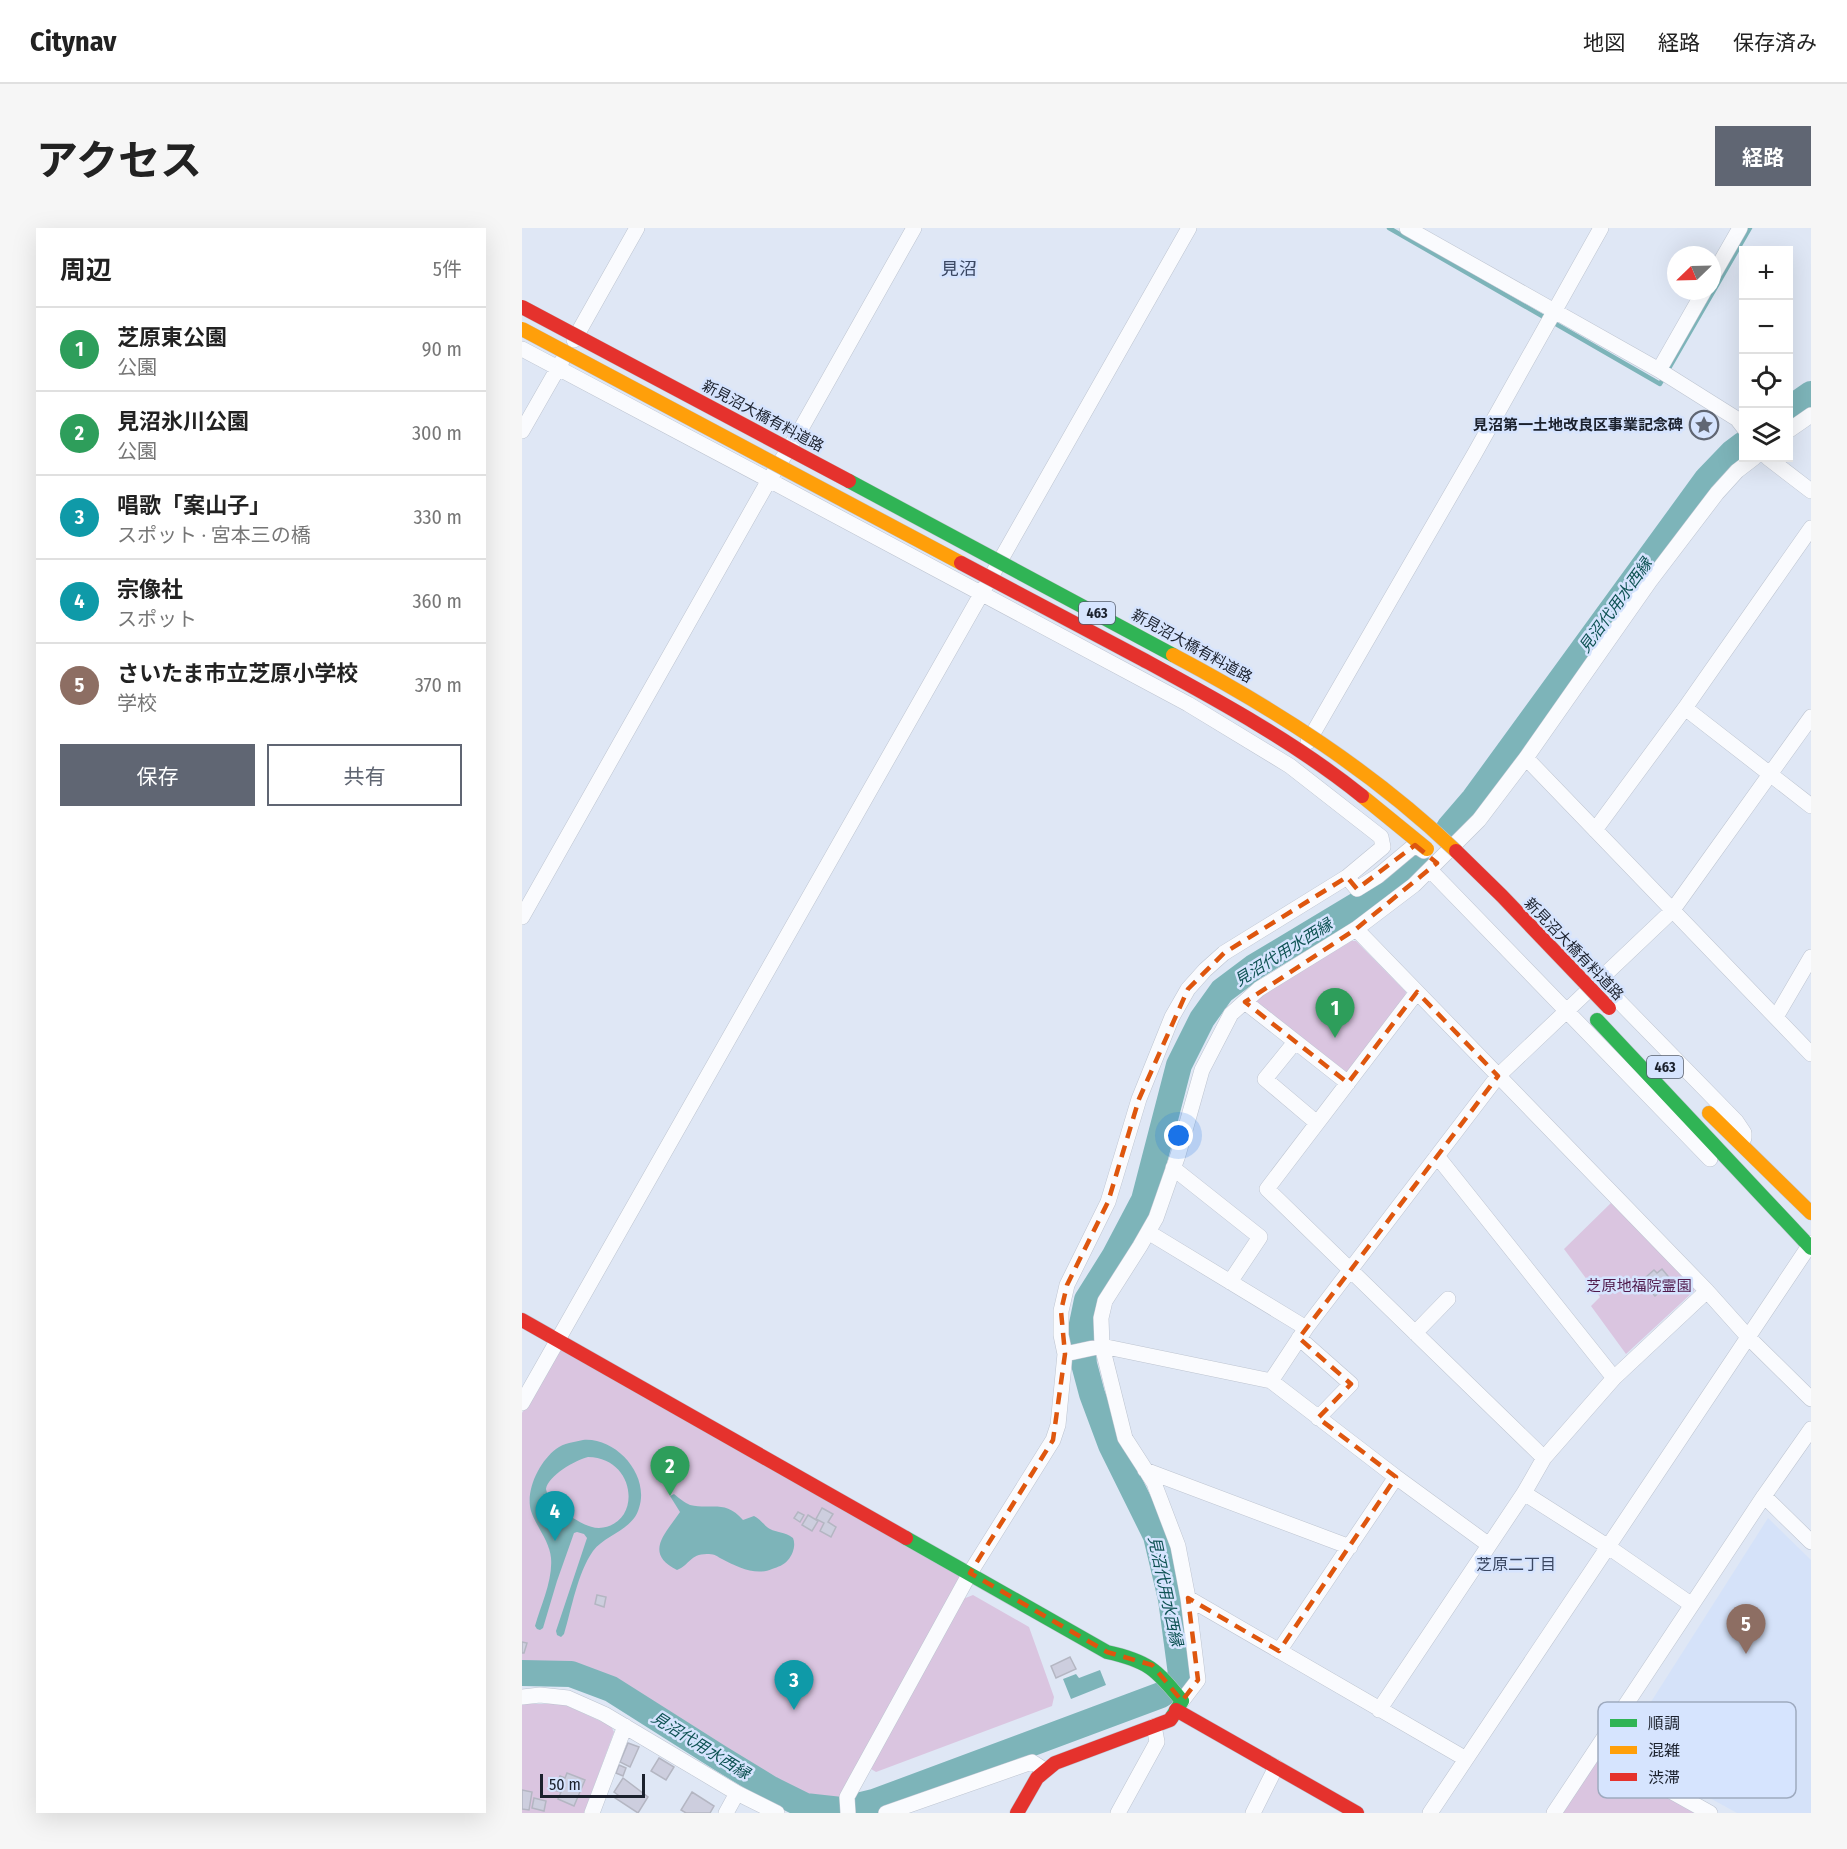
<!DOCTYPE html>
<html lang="ja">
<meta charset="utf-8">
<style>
:root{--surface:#fff;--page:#f6f6f6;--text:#222;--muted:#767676;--line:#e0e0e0;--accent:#606673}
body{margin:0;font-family:"Fira Sans Condensed","Noto Sans JP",sans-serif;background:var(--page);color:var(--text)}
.controls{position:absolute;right:18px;top:18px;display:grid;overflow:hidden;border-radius:0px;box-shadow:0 6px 24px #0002}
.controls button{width:54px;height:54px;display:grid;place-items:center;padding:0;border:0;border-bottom:2px solid var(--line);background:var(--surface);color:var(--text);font:30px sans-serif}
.compass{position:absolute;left:1145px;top:18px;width:54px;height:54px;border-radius:50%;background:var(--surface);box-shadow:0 6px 24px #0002;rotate:247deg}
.scale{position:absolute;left:18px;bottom:15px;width:105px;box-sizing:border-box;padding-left:6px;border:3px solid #1b212d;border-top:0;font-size:16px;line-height:21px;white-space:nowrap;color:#1b212d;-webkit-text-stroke:4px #d6e4fe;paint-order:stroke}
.you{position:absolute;left:657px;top:908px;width:21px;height:21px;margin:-15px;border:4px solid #fff;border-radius:50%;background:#1a73e8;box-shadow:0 0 0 9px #1a73e833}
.badge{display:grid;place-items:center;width:39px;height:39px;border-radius:50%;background:var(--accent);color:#fff;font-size:20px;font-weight:700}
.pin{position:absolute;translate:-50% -50px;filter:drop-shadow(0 2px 3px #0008)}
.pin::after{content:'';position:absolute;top:32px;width:21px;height:18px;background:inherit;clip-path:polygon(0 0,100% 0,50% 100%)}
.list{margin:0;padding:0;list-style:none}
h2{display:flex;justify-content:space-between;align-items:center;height:78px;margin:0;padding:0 24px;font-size:26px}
h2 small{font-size:20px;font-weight:400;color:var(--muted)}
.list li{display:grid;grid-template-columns:39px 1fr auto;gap:18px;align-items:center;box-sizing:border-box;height:84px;padding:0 24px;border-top:2px solid var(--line)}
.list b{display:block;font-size:22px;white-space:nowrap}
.list p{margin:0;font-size:20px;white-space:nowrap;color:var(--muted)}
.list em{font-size:20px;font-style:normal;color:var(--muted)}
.actions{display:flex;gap:12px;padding:18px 24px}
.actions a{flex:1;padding:14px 0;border:2px solid var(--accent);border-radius:0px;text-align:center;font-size:21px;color:var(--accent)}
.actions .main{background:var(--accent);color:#fff}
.icon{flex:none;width:33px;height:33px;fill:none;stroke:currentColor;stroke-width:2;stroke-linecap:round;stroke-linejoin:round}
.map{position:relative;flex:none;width:1289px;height:1585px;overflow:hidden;border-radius:0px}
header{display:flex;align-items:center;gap:36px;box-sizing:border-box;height:84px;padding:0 30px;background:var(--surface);border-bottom:2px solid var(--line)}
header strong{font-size:28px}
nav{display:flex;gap:33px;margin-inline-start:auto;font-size:21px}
.intro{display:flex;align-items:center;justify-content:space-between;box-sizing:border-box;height:144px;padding:0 36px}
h1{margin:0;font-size:42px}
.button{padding:15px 27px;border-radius:0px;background:var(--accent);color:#fff;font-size:21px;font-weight:700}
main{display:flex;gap:36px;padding:0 36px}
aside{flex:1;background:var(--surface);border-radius:0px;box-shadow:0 6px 24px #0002}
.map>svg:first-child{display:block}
.built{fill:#d5e2f9}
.green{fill:#dac5e0}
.water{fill:#7db4b9;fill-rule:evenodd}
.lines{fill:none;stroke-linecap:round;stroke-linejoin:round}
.stream{stroke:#7db4b9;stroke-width:4.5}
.river{stroke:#7db4b9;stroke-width:26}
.building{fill:#cdcede;stroke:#b4b6c2;stroke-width:1.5}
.street-casing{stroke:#bdc4d0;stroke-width:16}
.fast-casing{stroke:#bdc4d0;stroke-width:15}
.slow-casing{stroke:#bdc4d0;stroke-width:15}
.jam-casing{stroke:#bdc4d0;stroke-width:15}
.street{stroke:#fafbfe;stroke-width:15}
.fast{stroke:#30b455;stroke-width:14}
.slow{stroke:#ff9f0a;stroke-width:14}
.jam{stroke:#e5322d;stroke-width:14}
.fast-bridge-casing{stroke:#c2c6cd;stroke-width:15;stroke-linecap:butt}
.slow-bridge-casing{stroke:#c2c6cd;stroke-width:15;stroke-linecap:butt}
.jam-bridge-casing{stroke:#c2c6cd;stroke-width:15;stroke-linecap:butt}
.fast-bridge{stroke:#30b455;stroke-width:14}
.slow-bridge{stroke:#ff9f0a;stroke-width:14}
.jam-bridge{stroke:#e5322d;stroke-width:14}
.marked{fill:none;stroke:#de560e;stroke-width:4.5;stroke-dasharray:12 8;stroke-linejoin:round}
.labels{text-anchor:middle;stroke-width:5;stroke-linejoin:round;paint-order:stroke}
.shield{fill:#d6e4fe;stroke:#535c6c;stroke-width:1.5}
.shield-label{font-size:14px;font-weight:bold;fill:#1b212d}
.street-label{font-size:15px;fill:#1b212d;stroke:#d6e4fe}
.poi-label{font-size:15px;font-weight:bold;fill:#1b212d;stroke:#d6e4fe;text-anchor:end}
.park-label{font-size:15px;fill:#501a4c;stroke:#d6e4fe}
.water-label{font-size:16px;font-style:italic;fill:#0e5253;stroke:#d6e4fe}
.neighbourhood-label{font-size:16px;fill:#3a4762;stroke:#d6e4fe}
.quarter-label{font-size:18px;fill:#3a4762;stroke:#d6e4fe}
.key{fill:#d6e4fe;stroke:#9eaabf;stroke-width:1.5}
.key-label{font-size:16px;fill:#1b212d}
</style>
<header>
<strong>Citynav</strong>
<nav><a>地図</a><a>経路</a><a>保存済み</a></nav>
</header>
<div class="intro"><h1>アクセス</h1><a class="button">経路</a></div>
<main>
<aside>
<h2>周辺<small>5件</small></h2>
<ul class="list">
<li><span class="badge" style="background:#2e9e5b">1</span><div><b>芝原東公園</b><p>公園</p></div><em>90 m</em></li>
<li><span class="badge" style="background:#2e9e5b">2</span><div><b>見沼氷川公園</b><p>公園</p></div><em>300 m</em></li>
<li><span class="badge" style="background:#0f9aa8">3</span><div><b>唱歌「案山子」</b><p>スポット · 宮本三の橋</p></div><em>330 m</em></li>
<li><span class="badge" style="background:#0f9aa8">4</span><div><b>宗像社</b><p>スポット</p></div><em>360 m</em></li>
<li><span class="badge" style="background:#8d6e63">5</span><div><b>さいたま市立芝原小学校</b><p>学校</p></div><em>370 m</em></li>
</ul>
<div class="actions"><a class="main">保存</a><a>共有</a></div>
</aside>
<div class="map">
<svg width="1289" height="1585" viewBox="0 0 1289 1585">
<rect width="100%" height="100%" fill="#dfe7f5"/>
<!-- built -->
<path class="built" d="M1246,1290l43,42v253h-74l-116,-64z"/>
<!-- green -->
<path class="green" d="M827,713h7l50,51 -1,7 -61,77 -94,-76z
M1091,973l81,83v7l-68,63 -35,-48 9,-9 -36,-48z
M37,1120l404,230 -123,223 -20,-1 -23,-7 -186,-114c-25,-9 -62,-22 -89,-17v-249z
M451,1367l56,32 25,70 -2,9 -176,66 -5,-3 -1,-5 93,-165z
M0,1476h41l48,22 3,6 -30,81h-62z
M1078,1532l95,53h-135l33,-50z"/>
<!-- water -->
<path class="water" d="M61,1212c33,-3 67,35 56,68 -6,22 -33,26 -46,43 -16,23 -21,57 -29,83l-3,3 -4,-2 -1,-4 31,-93 -3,-4 -7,-2 -3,1 -17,48 -14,47 -3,2 -3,-1 -2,-3c6,-21 18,-46 16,-68 -1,-16 -15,-32 -20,-47 -6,-21 9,-50 25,-62 8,-6 18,-7 27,-9zM66,1229c50,1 54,69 11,71 -10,0 -19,-6 -26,-10 -15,-8 -23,-12 -27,-29 2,-13 29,-29 42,-32z
M152,1266c5,4 11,9 16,11 22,5 35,-6 53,15l11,-4c7,3 10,10 16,13 7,4 14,2 23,9 3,7 0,16 -5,22 -4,5 -10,7 -16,9 -16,7 -35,-2 -50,-10 -4,-2 -7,-5 -13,-5 -19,-1 -19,11 -32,16 -34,-17 -11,-37 3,-58l-10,-16z
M578,1442l6,15 -35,14 -8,-20 13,-5 3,4z"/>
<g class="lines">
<!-- stream -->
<path class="stream" d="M867,0l271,156 90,-156"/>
<!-- river -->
<path class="river" d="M1266,182l23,-16
M927,600l25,-29 233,-320 25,-26 12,-9
M0,1445l49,1 40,15 109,69 51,31 34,17 36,4 33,-8 287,-107 15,-10 5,-11 -10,-75 -15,-63 -45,-91 -19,-51 -8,-30 -3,-35 6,-29 27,-43 30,-57 35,-135 23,-46 20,-28 32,-24 120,-72 42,-34"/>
</g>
<!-- building -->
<path class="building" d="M1140,1041l10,12 -17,15 -11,-12 5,-4 -3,-3 8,-7 3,3z
M300,1280l11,6 -5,8 8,5 -5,10 -11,-6 4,-8 -8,-4z
M276,1284l6,3 -4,7 -6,-4z
M286,1287l10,6 -6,10 -10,-6z
M75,1367l9,2 -2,10 -9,-3z
M0,1414l5,1 -3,10h-2z
M548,1429l6,12 -20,9 -5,-12z
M106,1515l11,4 -9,20 -10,-5z
M137,1530l15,9 -8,13 -15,-9z
M97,1537l7,3 -3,8 -7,-3z
M45,1545l18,7 -11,26 -16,-7 3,-7 -7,-2 6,-14 5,2z
M101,1550l25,19 -10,16 -23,-15 3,-3 -4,-3z
M0,1562l10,2 -3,18 -7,-1z
M170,1564l22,14 -4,7h-24l-5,-3z
M12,1570l12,3 -2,10 -12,-3z"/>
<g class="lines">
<!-- street casing -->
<g class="street-casing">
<path id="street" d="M885,0l252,142 78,49 7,9
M1190,49l28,-49
M52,112l63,-112
M0,121l247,131 29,-46 116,-206
M1137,142l45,-79
M0,203l40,-70
M1266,203l23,-16
M1246,230l43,33
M1163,480l126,98
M786,514l167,-289 126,-225
M1004,530l285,296
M1073,602l90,-122 126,-180
M908,642l280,289
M0,689l247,-437 419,224 102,62 91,71 2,10 -36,30 10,12 21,-13 37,-31 9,6
M834,701l351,362 42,47 62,61
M1085,761l129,132 8,12v5
M895,764l-150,197 277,269
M723,774l103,81
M1254,789l35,-60
M773,814l-30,37 52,44
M915,928l177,222
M651,940l87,69 -30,45
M626,1004l158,96
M893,1105l33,-34
M777,1110l52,46 -33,34
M543,1126l-4,-19v-24l6,-26 41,-83 31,-103 33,-82 16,-28 17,-19 19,-17 123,-76
M749,1153l35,-53 192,-252 174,-165 139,-194
M0,1175c223,-391 445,-783 667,-1175
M623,1242l205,77
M1002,1265l83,53 85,59
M1242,1268l47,46
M666,1370l278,161
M757,1423l117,-174
M0,1469l18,-2 28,3 36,16 133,79 40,20
M660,1473l16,-21 -10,-82 -10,-52 -24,-63 -29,-45 -23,-92 -1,-28 4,-17 35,-55 16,-28 22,-63 24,-85 29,-56 28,-25 97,-60 58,-44 65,-65 47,-62 124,-177 67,-88 20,-22 17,-13
M857,1482l145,-217 20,-35 70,-80 93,-87
M1075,1522l113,63
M70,1585l33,-87
M204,1585l11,-20
M326,1585l-1,-16 123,-224 83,-133 5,-15 7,-71 37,-8 169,35 125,96 93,68
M364,1585l146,-51 11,7
M596,1585l39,-71 -3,-16
M731,1585l23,-46
M908,1585l381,-570
M1032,1585l210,-317 47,-67"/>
</g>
<!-- fast casing -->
<g class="fast-casing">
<path id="fast" d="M1075,792l214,228
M384,1310l201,114c41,9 49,17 75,49l-10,16"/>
</g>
<!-- slow casing -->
<g class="slow-casing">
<path id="slow" d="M1187,885l102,100"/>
</g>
<!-- jam casing -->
<g class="jam-casing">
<path id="jam" d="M0,1092l384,218
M654,1482l181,103
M495,1585l20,-35 18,-15 115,-43 2,-3"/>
</g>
<!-- street -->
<use href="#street" class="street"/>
<!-- fast -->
<use href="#fast" class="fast"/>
<!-- slow -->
<use href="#slow" class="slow"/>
<!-- jam -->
<use href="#jam" class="jam"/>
<!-- fast-bridge casing -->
<g class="fast-bridge-casing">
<path id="fast-bridge" d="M327,253l324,174"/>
</g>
<!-- slow-bridge casing -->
<g class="slow-bridge-casing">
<path id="slow-bridge" d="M0,101l439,234
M651,427c102,54 199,116 283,196
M840,568l65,53"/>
</g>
<!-- jam-bridge casing -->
<g class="jam-bridge-casing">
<path id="jam-bridge" d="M0,79l327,174
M439,335c60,32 120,64 181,96 75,41 153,83 220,137
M934,623l46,45 107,112"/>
</g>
<!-- fast-bridge -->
<use href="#fast-bridge" class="fast-bridge"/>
<!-- slow-bridge -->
<use href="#slow-bridge" class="slow-bridge"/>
<!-- jam-bridge -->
<use href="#jam-bridge" class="jam-bridge"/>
</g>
<!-- marked area -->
<path class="marked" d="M893,617l22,18 -81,66 -111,73 103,81 69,-91 81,84 -199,262 52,46 -33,34 78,59 -117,174 -91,-53 10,82 -16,21 -30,-36 -45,-13 -137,-79 83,-133 12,-86 -4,-43 6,-26 41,-83 31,-103 49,-110 36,-36 123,-76 10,12z"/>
<!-- icons -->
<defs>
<g id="sight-ring" transform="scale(1.5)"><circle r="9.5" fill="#d6e4fe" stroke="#606673" stroke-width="1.5"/><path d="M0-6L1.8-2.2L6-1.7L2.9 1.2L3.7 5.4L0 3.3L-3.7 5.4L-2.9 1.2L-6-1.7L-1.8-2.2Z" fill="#606673"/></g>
</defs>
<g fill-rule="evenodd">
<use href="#sight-ring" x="1182" y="197"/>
</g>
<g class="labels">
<!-- shield labels -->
<g class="shield">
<rect x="557" y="374" width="36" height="22" rx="4.5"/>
<rect x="1125" y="828" width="36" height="22" rx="4.5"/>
</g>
<g class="shield-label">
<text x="575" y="390">463</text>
<text x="1143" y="844">463</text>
</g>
<!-- street labels -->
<g class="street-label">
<text transform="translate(241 188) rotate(28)" y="5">新見沼大橋有料道路</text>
<text transform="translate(670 418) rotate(29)" y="5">新見沼大橋有料道路</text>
<text transform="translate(1052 721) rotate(46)" y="5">新見沼大橋有料道路</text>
</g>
<!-- poi labels -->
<g class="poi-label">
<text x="1161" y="202">見沼第一土地改良区事業記念碑</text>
</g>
<!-- park labels -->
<g class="park-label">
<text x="1117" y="1063">芝原地福院霊園</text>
</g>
<!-- water labels -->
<g class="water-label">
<text transform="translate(1093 377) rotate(-54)" y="6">見沼代用水西縁</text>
<text transform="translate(761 724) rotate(-32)" y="6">見沼代用水西縁</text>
<text transform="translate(644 1363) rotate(78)" y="6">見沼代用水西縁</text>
<text transform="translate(179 1517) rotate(32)" y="6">見沼代用水西縁</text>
</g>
<!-- neighbourhood labels -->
<g class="neighbourhood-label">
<text x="994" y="1342">芝原二丁目</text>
</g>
<!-- quarter labels -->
<g class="quarter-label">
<text x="437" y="47">見沼</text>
</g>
</g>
<!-- legend -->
<rect x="1076" y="1474" width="198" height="96" rx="9" class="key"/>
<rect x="1088" y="1491" width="27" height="8" fill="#30b455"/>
<rect x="1088" y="1518" width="27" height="8" fill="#ff9f0a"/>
<rect x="1088" y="1545" width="27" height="8" fill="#e5322d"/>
<g class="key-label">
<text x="1126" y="1501">順調</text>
<text x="1126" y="1528">混雑</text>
<text x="1126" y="1555">渋滞</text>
</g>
</svg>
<div class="controls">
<button>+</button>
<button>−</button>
<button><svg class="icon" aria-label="locate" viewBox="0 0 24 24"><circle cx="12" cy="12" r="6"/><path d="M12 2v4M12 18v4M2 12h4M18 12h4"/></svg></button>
<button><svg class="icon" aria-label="layers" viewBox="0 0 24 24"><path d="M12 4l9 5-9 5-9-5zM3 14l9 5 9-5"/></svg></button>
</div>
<svg class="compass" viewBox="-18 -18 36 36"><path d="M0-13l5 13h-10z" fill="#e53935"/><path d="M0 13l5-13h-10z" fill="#767676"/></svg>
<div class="scale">50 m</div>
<div class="you"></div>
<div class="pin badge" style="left:813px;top:810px;background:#2e9e5b">1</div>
<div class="pin badge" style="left:148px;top:1268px;background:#2e9e5b">2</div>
<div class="pin badge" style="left:272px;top:1482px;background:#0f9aa8">3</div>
<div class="pin badge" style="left:33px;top:1313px;background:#0f9aa8">4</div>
<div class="pin badge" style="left:1224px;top:1426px;background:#8d6e63">5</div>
</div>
</main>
